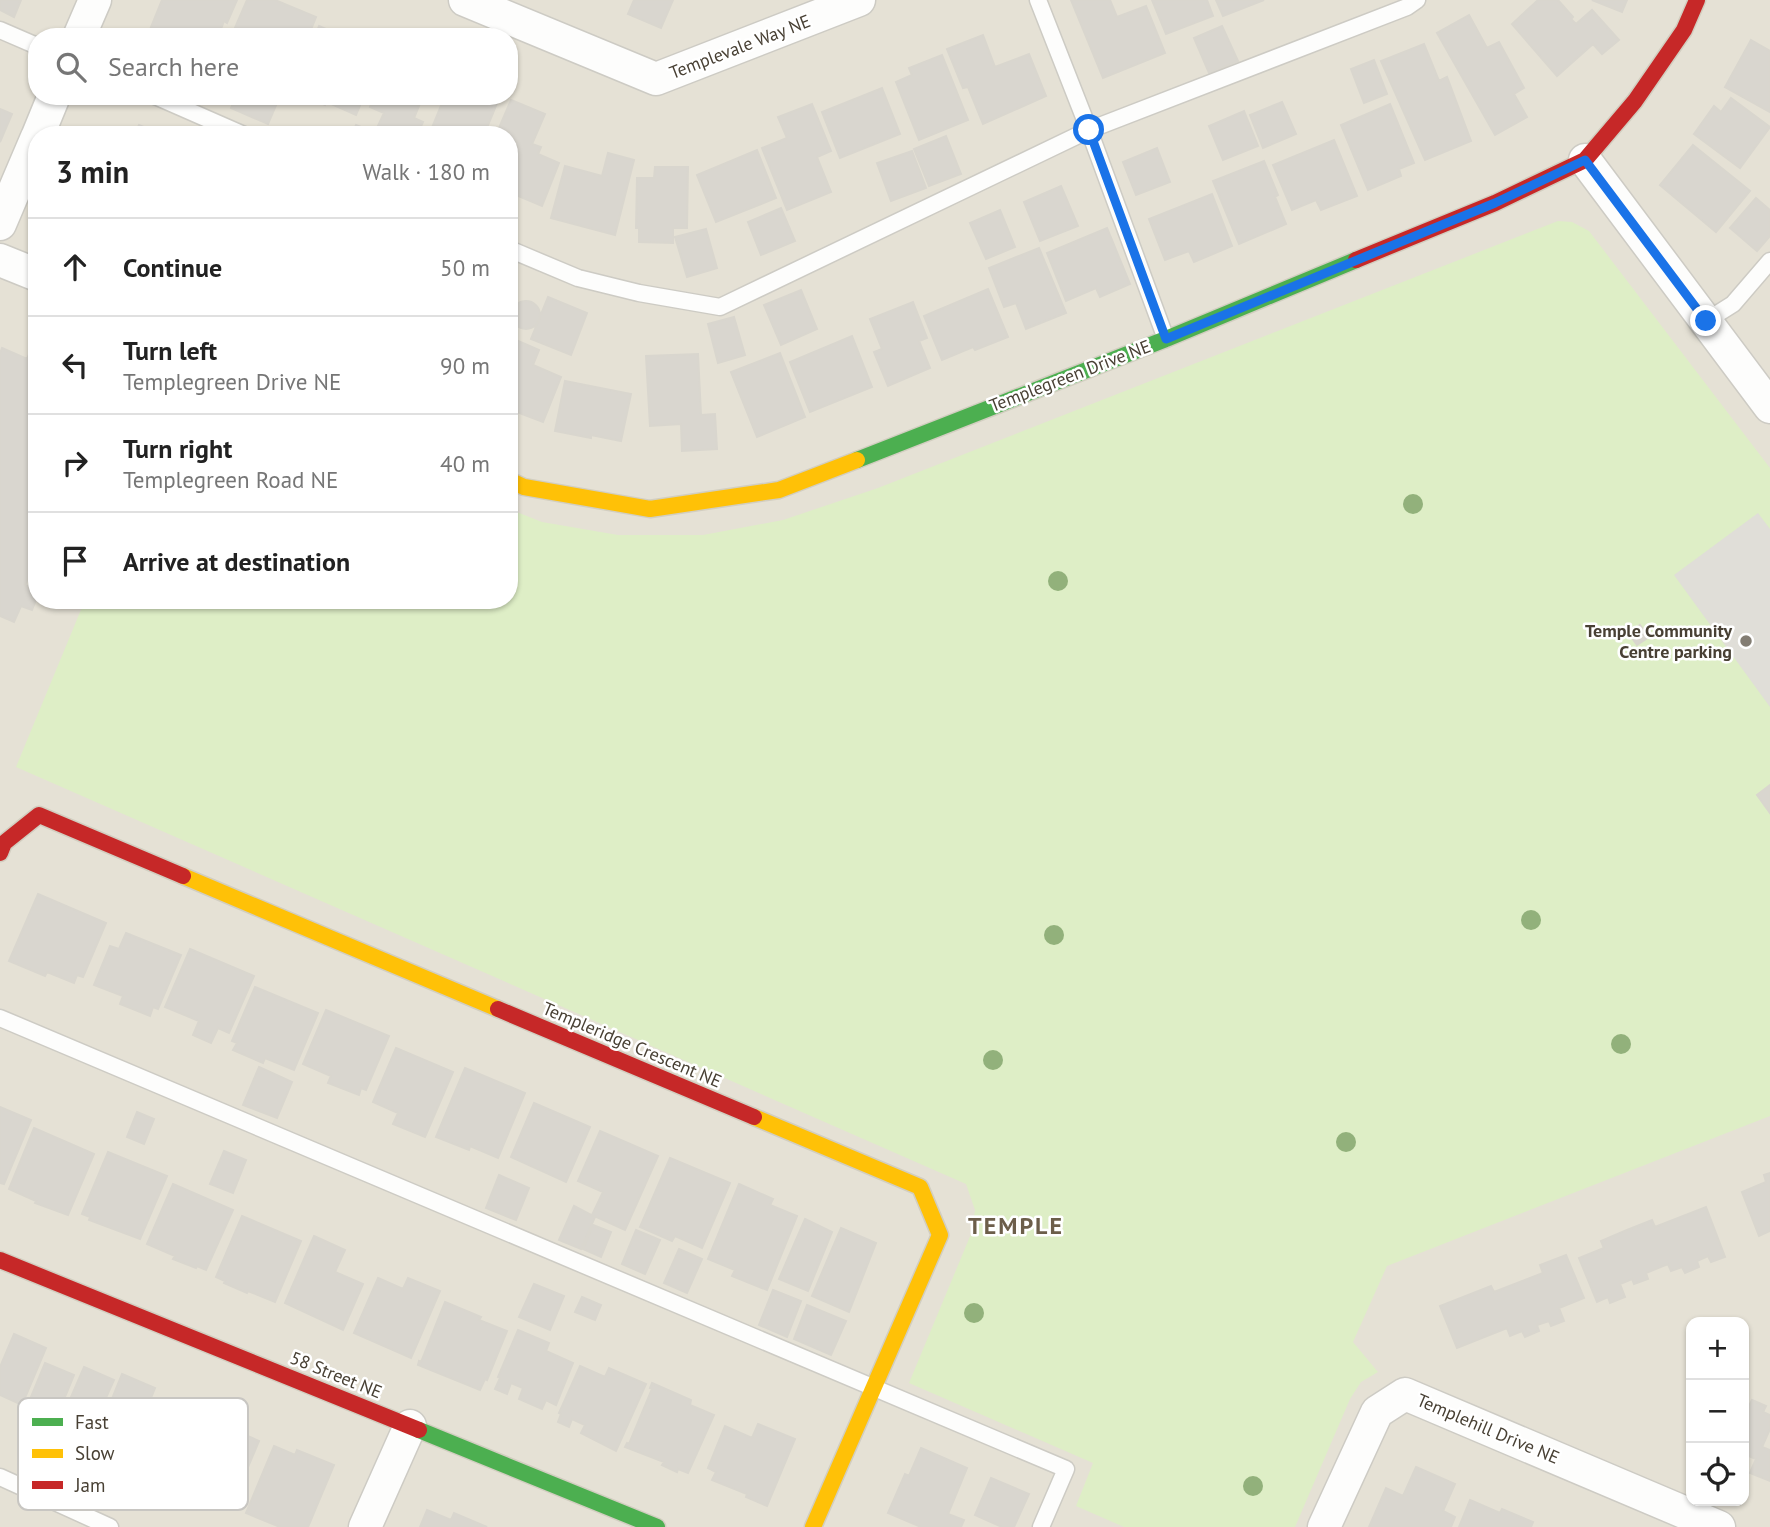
<!DOCTYPE html>
<meta charset="utf-8">
<style>
:root{--surface:#fff;--page:#f2f2f2;--text:#222;--muted:#767676;--line:#e0e0e0}
body{margin:0;font-family:"PT Sans",sans-serif;background:var(--page);color:var(--text)}
.controls{position:absolute;right:21px;bottom:21px;display:grid;overflow:hidden;border-radius:14px;box-shadow:0 2px 5px #0004}
.controls button{width:63px;height:63px;display:grid;place-items:center;padding:0;border:0;border-bottom:2px solid var(--line);background:var(--surface);color:var(--text);font:35px sans-serif}
.stop{position:absolute;width:21px;height:21px;margin:-16px;border:5px solid #1a73e8;border-radius:50%;background:#fff}
.stop.end{background:#1a73e8;border-color:#fff;box-shadow:0 2px 7px #0008}
.list{margin:0;padding:0;list-style:none}
h2{display:flex;justify-content:space-between;align-items:center;height:91px;margin:0;padding:0 28px;font-size:30px}
h2 small{font-size:23px;font-weight:400;color:var(--muted)}
.list li{display:grid;grid-template-columns:46px 1fr auto;gap:21px;align-items:center;box-sizing:border-box;height:98px;padding:0 28px;border-top:2px solid var(--line)}
.list b{display:block;font-size:26px;white-space:nowrap}
.list p{margin:0;font-size:23px;white-space:nowrap;color:var(--muted)}
.list em{font-size:23px;font-style:normal;color:var(--muted)}
.icon{flex:none;width:38px;height:38px;fill:none;stroke:currentColor;stroke-width:2;stroke-linecap:round;stroke-linejoin:round}
.map{position:relative;flex:none;width:1770px;height:1527px;overflow:hidden}
.search{position:absolute;background:var(--surface);box-shadow:0 2px 5px #0004;left:28px;top:28px;width:490px;height:77px;display:flex;align-items:center;gap:18px;box-sizing:border-box;padding:0 24px;border-radius:28px;color:var(--muted);font-size:26px}
.panel{position:absolute;background:var(--surface);box-shadow:0 2px 5px #0004;left:28px;top:126px;width:490px;height:483px;border-radius:28px}
.map>svg:first-child{display:block}
.residential{fill:#e5e1d5;fill-rule:evenodd}
.green{fill:#deeec6}
.parking{fill:#e0ded8}
.building{fill:#d9d6cf;stroke:#d9d6ce;stroke-width:2}
.lines{fill:none;stroke-linecap:round;stroke-linejoin:round}
.lane-casing{stroke:#cdcbc4;stroke-width:19}
.street-casing{stroke:#cdcbc4;stroke-width:35}
.fast-casing{stroke:#d2cec0;stroke-width:19}
.slow-casing{stroke:#d2cec0;stroke-width:19}
.jam-casing{stroke:#d2cec0;stroke-width:19}
.lane{stroke:#fdfdfc;stroke-width:16}
.street{stroke:#fdfdfc;stroke-width:32}
.fast{stroke:#4caf50;stroke-width:16}
.slow{stroke:#ffc107;stroke-width:16}
.jam{stroke:#c62828;stroke-width:16}
.tree{fill:#92b17b}
.route{stroke:#1a73e8;stroke-width:9}
.poi-dot{fill:#837d73;stroke:#fff;stroke-width:2.5}
.labels{text-anchor:middle;stroke-width:5;stroke-linejoin:round;paint-order:stroke}
.street-label{font-size:18px;fill:#484034;stroke:#fff}
.poi-label{font-size:18px;font-weight:bold;fill:#484034;stroke:#fff;text-anchor:end}
.district-label{font-size:24px;font-weight:bold;letter-spacing:2px;fill:#6c5e4a;stroke:#fff}
.key{fill:#fff;stroke:#c8c6c2;stroke-width:2}
.key-label{font-size:19px;fill:#484034}
</style>
<div class="map">
<svg width="1770" height="1527" viewBox="0 0 1770 1527">
<rect width="100%" height="100%" fill="#f0efe8"/>
<!-- residential -->
<path class="residential" d="M0,0h1770v1527h-1770zM37,37h472v59h-472zM37,135h472v465h-472zM1691,1322h53v179h-53z"/>
<!-- green -->
<path class="green" d="M1558,221l14,1 17,9 181,237v648l-383,150 -34,76 25,30 -17,10 -11,17 -55,128h-171l-48,-21 17,-43 -184,-80 62,-149 4,-24 -9,-26 -950,-417 69,-167h424v-91l33,13 76,13h85l80,-15 95,-32z"/>
<!-- parking -->
<path class="parking" d="M1758,513l12,16v178l-96,-132z"/>
<!-- building -->
<path class="building" d="M0,0h21l-7,17 -14,-7z
M162,0h75l-10,23 -3,-2 -6,16h-71z
M247,0h28l41,17 -8,20h-77z
M634,0h39l-12,28 -33,-14z
M1071,0h39l7,17 29,-11 19,47 -62,25z
M1152,0h55l6,16 -47,18z
M1216,0h48l-41,16z
M1538,0h20l15,17 -2,2 5,5 16,-14 27,30 -17,14 -9,-10 -36,32 -45,-52z
M1592,0h35l-5,12z
M1469,15l18,33 12,-6 25,46 -10,6 13,23 -32,18 -58,-102z
M319,26l25,11h-29z
M1222,26l16,35 -29,12 -15,-35z
M983,35l12,32 34,-13 17,42 -63,28 -15,-37 -5,1 -16,-39z
M1751,40l19,11v61l-45,-25z
M1424,44l15,37 8,-4 24,64 -46,19 -44,-99z
M942,55l26,65 -49,20 -23,-58 16,-7 -3,-7z
M1374,60l13,34 -23,9 -13,-34z
M882,88l18,46 -60,24 -18,-46z
M236,96h44l-12,28 -37,-16z
M305,96h59l-8,19 -29,-13 -2,3z
M375,96h48l-9,22 9,4 -6,13h-31l-10,-5 8,-17 -14,-6z
M445,96h55l-16,39h-55z
M1731,98l39,29 -30,41 -46,-34 20,-28 7,6z
M511,100l34,14 -13,30 9,3 -3,7 21,9 -17,43 -33,-14v-57h-13z
M1282,102l14,32 -33,14 -13,-33z
M812,104l19,47 -14,6 14,35 -44,18 -25,-62 25,-10 -9,-21z
M1390,104l24,59 -15,6 2,7 -33,14 -27,-65z
M0,109l12,5 -12,28z
M1244,111l14,35 -35,14 -14,-34z
M139,125l23,10h-28z
M356,125l24,10h-28z
M946,136l15,38 -32,12 -15,-37z
M1334,140l23,56 -36,14 -5,-10 -24,10 -19,-45z
M1693,145l57,46 -34,41 -56,-47z
M1157,148l13,34 -34,13 -13,-33z
M757,150l19,48 -60,24 -19,-47z
M912,151l14,37 -35,13 -14,-38z
M608,153l26,7 -19,75 -64,-17 14,-52 37,10z
M1264,161l14,34 -3,2 11,27 -47,20 -26,-63z
M655,167h33l-1,61h-14v15l-34,-1v-14h-3l1,-50h17z
M1061,186l17,40 -38,15 -16,-39z
M1212,194l20,52 -38,16 -5,-11 -24,9 -16,-41z
M1756,198l14,12v26l-13,15 -27,-23z
M781,208l14,33 -34,14 -13,-33z
M1000,210l15,37 -29,12 -16,-36z
M1107,228l23,56 -30,13 -4,-9 -30,13 -19,-48z
M706,229l11,39 -30,9 -12,-40z
M1039,248l27,65 -40,16 -10,-26 -12,4 -15,-39z
M988,289l20,48 -33,13 -2,-3 -31,13 -18,-44z
M801,290l16,39 -36,16 -17,-40z
M548,297l39,16 -16,42 -40,-16z
M512 315a14 14 0 1 1 28 0a14 14 0 1 1-28 0Z
M913,302l14,36 -8,3 11,27 -42,18 -14,-34 8,-3 -12,-30z
M734,317l11,38 -27,8 -10,-39z
M852,336l20,51 -62,25 -20,-50z
M509,337l30,13 -6,15 28,12 -18,45 -34,-13z
M2,348l25,11 3,-7 7,3v134l-8,20 8,4v45l-12,27 12,5v7l-5,13 -11,-4 -7,16 -14,-6v-262z
M780,353l25,64 -48,20 -26,-65z
M698,354l3,61 14,-1 2,35 -35,2 -1,-27 -31,2 -4,-70z
M565,381l66,13 -10,47 -30,-6v3l-36,-7z
M1640,625l9,12 -12,8 -8,-11z
M1770,785v28l-13,-18z
M38,894l68,29 -23,54 -6,-2 -3,8 -27,-11 -2,4 -36,-15z
M126,933l55,22 -23,54 -5,-2 -3,9 -30,-12 3,-8 -29,-11 16,-39 9,3z
M190,949l64,27 -25,57 -11,-5 -7,15 -18,-8 6,-14 -34,-14z
M255,987l63,26 -24,57 -29,-12 -2,5 -30,-13 4,-7 -5,-2z
M326,1010l63,26 -23,54 -5,-2 -2,7 -31,-12 3,-7 -28,-12z
M396,1048l57,24 -28,65 -32,-13 5,-11 -25,-11z
M259,1067l33,15 -15,36 -34,-13z
M465,1068l60,25 -27,65 -28,-12 -1,4 -33,-13z
M534,1103l56,24 -24,55 -55,-25z
M0,1107l31,13 -27,64 -4,-1z
M137,1112l17,7 -10,25 -17,-7z
M34,1128l60,26 -26,61 -33,-12 1,-2 -27,-12z
M600,1131l58,25 -33,74 -33,-15 11,-23 -25,-11z
M224,1151l22,9 -13,33 -23,-9z
M108,1152l59,24 -27,63 -51,-19 1,-3 -8,-3z
M670,1158l60,25 -28,65 -27,-12 -3,5 -32,-14z
M1770,1173v58l-11,5 -17,-44 24,-10 -2,-7z
M499,1175l30,13 -13,32 -30,-12z
M173,1184l60,26 -27,60 -9,-4 -1,2 -23,-9 2,-3 -28,-12z
M739,1184l34,15 -3,6 27,11 -30,74 -35,-14 3,-6 -27,-11z
M574,1206l21,11 -14,32 -22,-9z
M1706,1207l19,50 -14,5 -3,-6 -11,5 2,6 -14,6 -3,-6 -11,4 -3,-7 -22,9 2,6 -14,5 -2,-5 -12,5 5,13 -15,6 -2,-6 -11,5 -18,-44 25,-10 -3,-7 26,-11 25,-10 3,7z
M242,1216l59,25 -26,61 -27,-11 -1,2 -23,-10 1,-2 -9,-4z
M805,1219l27,13 -24,59 -29,-12z
M593,1225l18,7 -10,25 -18,-8z
M841,1228l35,15 -27,69 -37,-16z
M636,1230l24,10 -15,34 -23,-10z
M314,1236l31,14 -10,22 28,12 -20,46 -58,-27z
M679,1249l23,10 -15,34 -23,-10z
M1566,1255l18,43 -25,10 5,13 -13,5 -2,-5 -12,4 2,6 -14,6 -3,-6 -12,5 -3,-8 -50,20 -17,-42 51,-20 3,6 49,-19 -3,-8z
M378,1278l25,11 5,-11 32,13 -29,67 -57,-25z
M534,1284l30,12 -14,34 -31,-13z
M773,1290l28,11 -14,36 -28,-12z
M582,1297l19,8 -6,15 -20,-8z
M445,1302l36,15 -2,3 28,11 -20,49 -2,-1 -5,11 -62,-25 1,-4 2,1z
M807,1305l39,16 -15,34 -37,-16z
M518,1330l31,13 -3,8 27,12 -17,42 -10,-5 -4,9 -23,-10 4,-11 -12,-5 -4,11 -12,-5 5,-11 -2,-1z
M14,1334l32,14 -24,57 -22,-10v-28z
M45,1363l29,12 -21,51 -29,-12z
M580,1366l25,11 4,-9 37,16 -30,67 -35,-18 4,-8 -13,-6 -3,8 -11,-5 3,-8 -2,-1z
M84,1367l30,13 -23,51 -29,-13z
M122,1374l33,14 -23,57 -3,-1 -7,17 -18,-7 7,-18 -12,-5z
M652,1383l39,17 -1,5 24,10 -26,58 -10,-4 -1,3 -15,-7 2,-3 -39,-15 2,-4 2,1 23,-55 -2,-1z
M1752,1400l14,6 -3,6 7,3v14l-8,18 8,3v31l-20,-8 6,-14 -12,-5v-50l5,2z
M758,1424l37,15 -28,67 -21,-9 1,-3 -35,-14 4,-8 -8,-4 17,-42 27,12z
M229,1428l30,13 -22,52 -30,-12z
M274,1446l21,9 2,-5 37,15 -26,62h-28l-34,-14z
M921,1448l46,20 -19,46 16,6 -3,7h-40l-33,-14 17,-39 4,2z
M1416,1467l39,17 -12,27 12,6 -4,10h-82l17,-39 17,8z
M991,1478l38,16 -15,33h-12l-27,-12z
M1470,1500l30,13 2,-4 31,13 -2,5h-72z
M427,1510l24,10 3,-7 33,14h-67z"/>
<g class="lines">
<!-- lane casing -->
<g class="lane-casing">
<path id="lane" d="M1038,0l51,130 77,209
M0,30l37,16
M155,96l89,39
M509,249l69,29 61,15 81,14 369,-177 318,-123 10,-7
M1706,321l27,-17 37,-43
M0,1018l1066,451 -25,58
M0,1477l110,50"/>
</g>
<!-- street casing -->
<g class="street-casing">
<path id="street" d="M465,0l191,79 203,-79
M79,37l16,-37
M38,135l16,-39
M1585,160l185,247
M0,224l37,-87
M0,260l37,15
M365,1527l45,-101
M1324,1527l53,-115 28,-18 314,133"/>
</g>
<!-- fast casing -->
<g class="fast-casing">
<path id="fast" d="M857,460l309,-121 190,-79
M419,1430l238,97"/>
</g>
<!-- slow casing -->
<g class="slow-casing">
<path id="slow" d="M509,480l15,7 126,22 129,-19 78,-30
M183,876l315,133
M754,1117l166,70 20,48 -127,292"/>
</g>
<!-- jam casing -->
<g class="jam-casing">
<path id="jam" d="M1356,260l139,-57 90,-43 50,-59 49,-71 13,-30
M0,853l4,-10 35,-28 144,61
M498,1009l256,108
M0,1260l419,170"/>
</g>
<!-- lane -->
<use href="#lane" class="lane"/>
<!-- street -->
<use href="#street" class="street"/>
<!-- fast -->
<use href="#fast" class="fast"/>
<!-- slow -->
<use href="#slow" class="slow"/>
<!-- jam -->
<use href="#jam" class="jam"/>
</g>
<!-- trees -->
<g class="tree">
<circle cx="1413" cy="504" r="10"/>
<circle cx="1058" cy="581" r="10"/>
<circle cx="1531" cy="920" r="10"/>
<circle cx="1054" cy="935" r="10"/>
<circle cx="1621" cy="1044" r="10"/>
<circle cx="993" cy="1060" r="10"/>
<circle cx="1346" cy="1142" r="10"/>
<circle cx="974" cy="1313" r="10"/>
<circle cx="1253" cy="1486" r="10"/>
</g>
<g class="lines">
<!-- route -->
<path class="route" d="M1089,130l77,209 329,-136 90,-43 121,161"/>
</g>
<!-- markers -->
<circle class="poi-dot" cx="1746" cy="641" r="7"/>
<g class="labels">
<!-- street labels -->
<g class="street-label">
<text transform="translate(740 47) rotate(-21)" y="6">Templevale Way NE</text>
<text transform="translate(1070 376) rotate(-21)" y="6">Templegreen Drive NE</text>
<text transform="translate(632 1045) rotate(23)" y="6">Templeridge Crescent NE</text>
<text transform="translate(336 1375) rotate(22)" y="6">58 Street NE</text>
<text transform="translate(1488 1429) rotate(23)" y="6">Templehill Drive NE</text>
</g>
<!-- poi labels -->
<g class="poi-label">
<text x="1732" y="637">Temple Community<tspan x="1732" dy="21">Centre parking</tspan></text>
</g>
<!-- district labels -->
<g class="district-label">
<text x="1016" y="1234">TEMPLE</text>
</g>
</g>
<!-- legend -->
<rect x="18" y="1398" width="230" height="112" rx="10" class="key"/>
<rect x="32" y="1418" width="31" height="8" fill="#4caf50"/>
<rect x="32" y="1449" width="31" height="9" fill="#ffc107"/>
<rect x="32" y="1481" width="31" height="8" fill="#c62828"/>
<g class="key-label">
<text x="75" y="1429">Fast</text>
<text x="75" y="1460">Slow</text>
<text x="75" y="1492">Jam</text>
</g>
</svg>
<div class="controls">
<button>+</button>
<button>−</button>
<button><svg class="icon" aria-label="locate" viewBox="0 0 24 24"><circle cx="12" cy="12" r="6"/><path d="M12 2v4M12 18v4M2 12h4M18 12h4"/></svg></button>
</div>
<div class="stop" style="left:1089px;top:130px"></div>
<div class="stop end" style="left:1706px;top:321px"></div>
<div class="search"><svg class="icon" aria-label="search" viewBox="0 0 24 24"><circle cx="10" cy="10" r="6"/><path d="M15 15l6 6"/></svg>Search here</div>
<section class="panel">
<h2>3 min<small>Walk · 180 m</small></h2>
<ul class="list">
<li><svg class="icon" aria-label="ahead" viewBox="0 0 24 24"><path d="M12 20V5M6 11l6-6 6 6"/></svg><div><b>Continue</b></div><em>50 m</em></li>
<li><svg class="icon" aria-label="left" viewBox="0 0 24 24"><path d="M17 20v-9H6M10 6l-5 5 5 5"/></svg><div><b>Turn left</b><p>Templegreen Drive NE</p></div><em>90 m</em></li>
<li><svg class="icon" aria-label="right" viewBox="0 0 24 24"><path d="M7 20v-9h11M14 6l5 5-5 5"/></svg><div><b>Turn right</b><p>Templegreen Road NE</p></div><em>40 m</em></li>
<li><svg class="icon" aria-label="arrive" viewBox="0 0 24 24"><path d="M6 21V4h12l-3 4 3 4H6"/></svg><div><b>Arrive at destination</b></div></li>
</ul>
</section>
</div>
